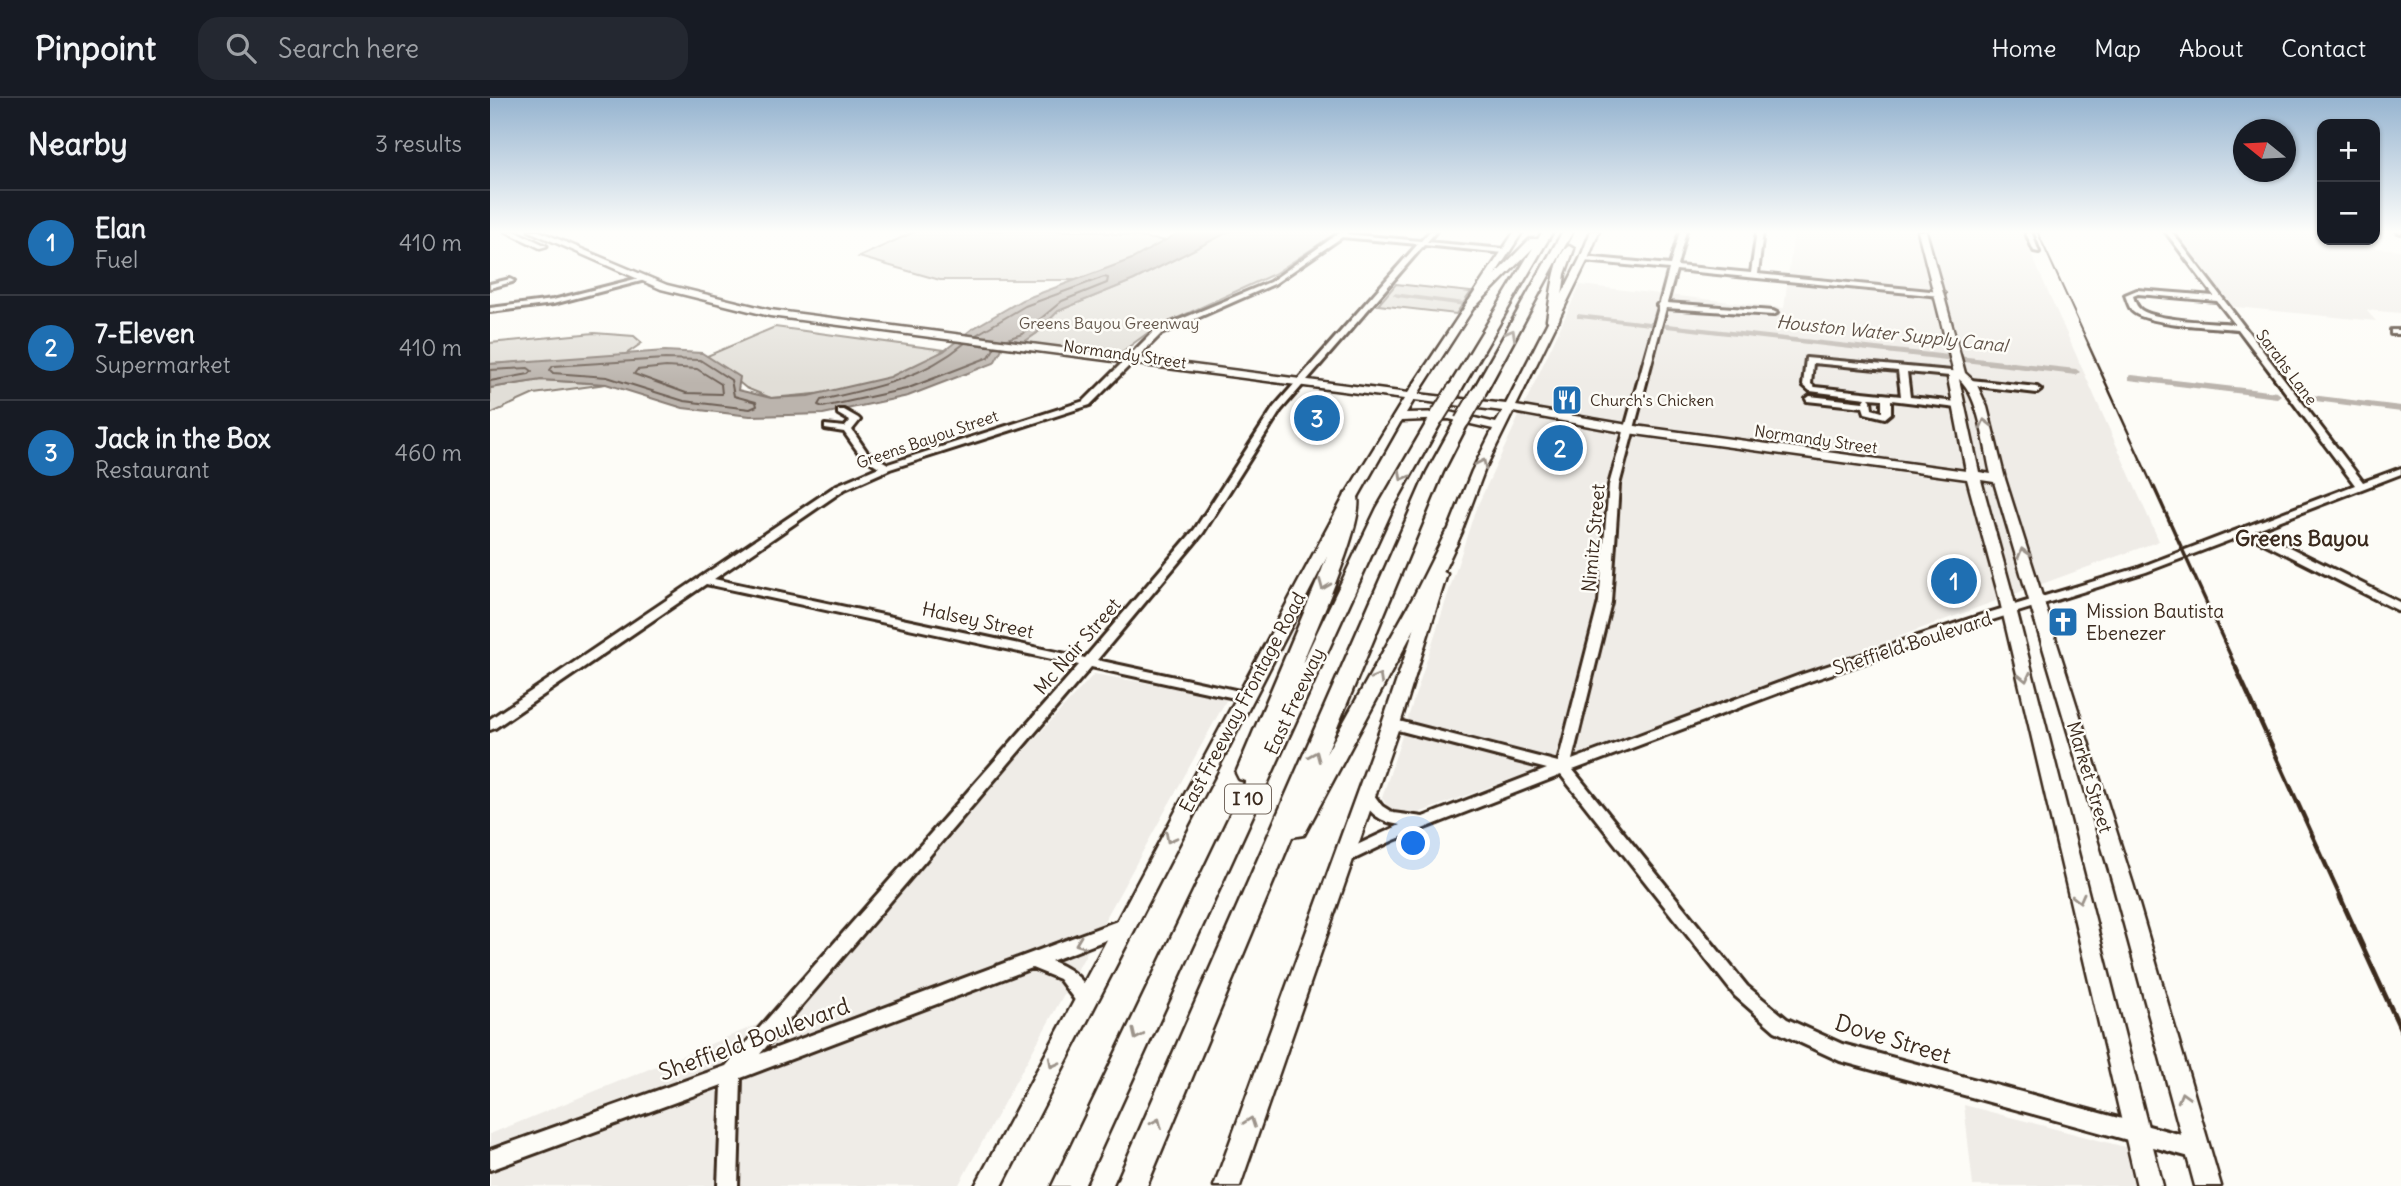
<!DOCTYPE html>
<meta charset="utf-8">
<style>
:root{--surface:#171b24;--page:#242831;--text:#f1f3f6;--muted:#9ea1a6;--line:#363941;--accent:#1f6fb2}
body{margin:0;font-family:Delius,sans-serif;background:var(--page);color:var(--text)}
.controls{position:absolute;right:21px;top:21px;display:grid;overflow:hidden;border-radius:14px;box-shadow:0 2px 5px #0004}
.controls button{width:63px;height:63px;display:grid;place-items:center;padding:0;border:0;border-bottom:2px solid var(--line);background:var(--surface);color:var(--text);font:35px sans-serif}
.compass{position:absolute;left:1743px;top:21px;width:63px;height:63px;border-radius:50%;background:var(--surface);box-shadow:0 2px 5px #0004;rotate:288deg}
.you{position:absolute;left:924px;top:746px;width:24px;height:24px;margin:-18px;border:5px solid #fff;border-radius:50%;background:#1a73e8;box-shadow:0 0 0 10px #1a73e833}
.badge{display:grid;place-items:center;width:46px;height:46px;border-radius:50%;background:var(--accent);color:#fff;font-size:23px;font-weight:700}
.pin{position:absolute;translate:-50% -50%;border:4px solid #fff;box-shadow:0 2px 7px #0006}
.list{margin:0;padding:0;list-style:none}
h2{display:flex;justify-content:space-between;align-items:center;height:91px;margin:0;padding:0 28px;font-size:30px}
h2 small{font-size:23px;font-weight:400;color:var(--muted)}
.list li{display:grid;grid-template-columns:46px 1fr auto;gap:21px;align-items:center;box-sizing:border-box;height:105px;padding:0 28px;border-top:2px solid var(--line)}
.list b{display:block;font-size:26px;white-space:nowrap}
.list p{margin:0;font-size:23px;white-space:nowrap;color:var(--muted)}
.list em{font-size:23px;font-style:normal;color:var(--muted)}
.icon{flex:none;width:38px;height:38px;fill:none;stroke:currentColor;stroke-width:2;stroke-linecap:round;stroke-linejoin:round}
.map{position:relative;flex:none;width:1911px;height:1088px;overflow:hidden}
header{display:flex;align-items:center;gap:42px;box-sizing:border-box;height:98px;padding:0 35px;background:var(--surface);border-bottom:2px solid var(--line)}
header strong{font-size:33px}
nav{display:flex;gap:38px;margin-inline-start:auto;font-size:24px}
.search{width:490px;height:63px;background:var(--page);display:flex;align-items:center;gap:18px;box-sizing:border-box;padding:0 24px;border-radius:21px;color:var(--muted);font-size:26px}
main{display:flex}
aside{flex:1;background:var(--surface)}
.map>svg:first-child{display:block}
.built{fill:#efece7}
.green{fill:#e1ded7;stroke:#8e847a;stroke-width:2}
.water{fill:#bbb4ad;stroke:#887d74;stroke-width:2}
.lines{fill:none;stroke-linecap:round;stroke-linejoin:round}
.shore{stroke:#6e6157;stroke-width:2}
.canal{fill:#bbb4ad;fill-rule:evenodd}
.minor-casing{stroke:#3b2a1e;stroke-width:6}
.major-casing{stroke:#3b2a1e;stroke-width:5}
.highway-casing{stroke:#3b2a1e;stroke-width:5}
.minor{fill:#fdfcf7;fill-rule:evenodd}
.major{fill:#fdfcf7;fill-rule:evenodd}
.highway{fill:#fdfcf7;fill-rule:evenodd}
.rail-far4{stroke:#3b2a1e;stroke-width:2}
.rail-far3{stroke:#3b2a1e;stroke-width:2.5}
.rail-far2{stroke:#3b2a1e;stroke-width:3.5}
.rail-far1{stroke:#3b2a1e;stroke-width:4.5}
.rail{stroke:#3b2a1e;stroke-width:5}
.highway-bridge-casing{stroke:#3b2a1e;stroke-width:18;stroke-linecap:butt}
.highway-bridge{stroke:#fdfcf7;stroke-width:14}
.oneway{stroke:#9c938a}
.labels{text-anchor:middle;stroke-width:5;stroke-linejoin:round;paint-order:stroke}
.far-park-label{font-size:16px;fill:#64574c;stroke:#fdfcf7}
.far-street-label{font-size:16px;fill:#3b2a1e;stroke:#fdfcf7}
.far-poi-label{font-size:16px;fill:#3b2a1e;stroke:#fdfcf7;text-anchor:start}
.far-water-label{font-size:18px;font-style:italic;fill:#615349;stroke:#fdfcf7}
.shield{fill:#fdfcf7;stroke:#75695f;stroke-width:2}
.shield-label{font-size:18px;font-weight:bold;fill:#3b2a1e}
.street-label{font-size:19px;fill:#3b2a1e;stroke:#fdfcf7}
.poi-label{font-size:19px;fill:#3b2a1e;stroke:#fdfcf7;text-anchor:start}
.neighbourhood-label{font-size:21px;font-weight:bold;fill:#3b2a1e;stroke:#fdfcf7}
.near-street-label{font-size:23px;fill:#3b2a1e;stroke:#fdfcf7}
</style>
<header>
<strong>Pinpoint</strong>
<div class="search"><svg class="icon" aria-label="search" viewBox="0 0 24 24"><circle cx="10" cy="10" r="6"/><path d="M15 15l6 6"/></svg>Search here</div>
<nav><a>Home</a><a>Map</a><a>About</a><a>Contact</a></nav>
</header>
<main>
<aside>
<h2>Nearby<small>3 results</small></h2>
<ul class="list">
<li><span class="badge">1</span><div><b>Elan</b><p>Fuel</p></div><em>410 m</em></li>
<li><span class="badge">2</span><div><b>7-Eleven</b><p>Supermarket</p></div><em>410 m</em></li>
<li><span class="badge">3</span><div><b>Jack in the Box</b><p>Restaurant</p></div><em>460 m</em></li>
</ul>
</aside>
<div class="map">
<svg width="1911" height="1088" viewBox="0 0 1911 1088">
<rect width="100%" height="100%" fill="#fdfcf7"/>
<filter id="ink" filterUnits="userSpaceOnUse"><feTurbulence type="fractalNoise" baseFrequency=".0143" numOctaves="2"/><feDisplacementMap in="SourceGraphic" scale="14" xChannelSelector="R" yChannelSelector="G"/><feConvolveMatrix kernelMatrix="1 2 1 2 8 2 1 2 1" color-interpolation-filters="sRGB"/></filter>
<g filter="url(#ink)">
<!-- built -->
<path class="built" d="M1304,133h230l9,27 126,283 -746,274 -23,-5 -8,-12 93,-287 105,-226 204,23z
M1680,133h115l37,5v4h23l7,6 49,4v63l-35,-3 10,11 -150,-15z
M604,576l134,23 -270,489h-468v-52l291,-119z
M1474,1007l161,42 9,39h-161z"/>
<!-- green -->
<path class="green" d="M426,133h179l73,10 -27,16 -59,23h-142l-81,-23z
M740,133h109l-65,43 -121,55 -34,25 -98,-10 16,-11 21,-22 76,-31z
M906,186l75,8 -15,22 -78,-9z
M285,229l169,23 -27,18 -58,22 -88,8 -25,-10 -39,-32z
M104,235l40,3 8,7 -19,13 -133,8v-21z
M51,282l65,4 -72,10 -44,20v-26z"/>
<!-- water -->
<path class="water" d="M692,133h48l-96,49 -76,31 -21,22 -16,11 -18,3 -9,16 -86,33 -85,18 -73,2 -67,-8 -77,-24 -65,-4 -51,8v-24l175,-13 37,2 38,24 -2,13 33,8 37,-2 82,-19 54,-26 28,-22 50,-29 110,-41z"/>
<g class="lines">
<!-- shore -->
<path class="shore" d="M486,237l49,-29 79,-29 4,1 -1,5 -45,18 -40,33 -15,5
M475,245c-44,36 -90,45 -144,57l-3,5 5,2 83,-18 83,-32 6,-10
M175,261l35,1 31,20 3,16 22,6 1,4 -7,3 -66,-8 -77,-24 -54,-4 -3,-3 3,-4z
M176,269l31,2 24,15 1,10 -36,-1 -52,-19 3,-4z
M0,272l38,-2 4,3 -3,3 -39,7"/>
<!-- canal -->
<path class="canal" d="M904,195l71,9 4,2 -4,2 -68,-9 -4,-2z
M1087,216l499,55 4,3 -4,3 -496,-57h-3z
M1642,277l145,17 4,3 -4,3 -148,-18v-4z
M1813,296l98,12v6l-101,-13 -1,-2z"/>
<!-- minor casing -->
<g class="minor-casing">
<path id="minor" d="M852,133h7l-3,3 75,7 9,-10h6l-9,11 77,7 3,2 -3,2 -80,-8 -143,165 -78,123 -106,127 147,32 5,1 2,3 -2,3 -5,1 -153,-33 -331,387 360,-134 6,-2 6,2 2,5 -2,5 -81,31c21,8 34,19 44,40l-3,6 -6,2 -6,-2 -21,-28 -27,-11 -291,110 -3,108h-20l4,-101 -232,85v-20l236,-84 353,-401 -373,-81 -211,144 -5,2v-11l347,-234 42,-18 -18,-11 -17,-24 -19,-3v-4l20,2 5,-6 -12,-7v-4h6l14,8 2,2 -8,10 15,22 21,12 196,-63 71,-71 115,-48zM852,139l76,7 -144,163 -79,122 -110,129 -371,-79 131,-90 45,-20 200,-64 71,-71 113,-50z
M1190,133h6l-9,35 74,7 6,-42h6l-5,43 182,18 4,2 -4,2 -264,-26 -9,33 106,8 4,2 -4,2 -107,-7 -47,177 -8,117 -39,158 228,-85 181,-60 157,-47 217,-83 -117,-156c-21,-2 -92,-4 -106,-18 -3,-4 -5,-11 -7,-16l12,-5 77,6 -49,-65h6l192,251 38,-14v6l-146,56 146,73v9l-155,-78 -100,38 -157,49 -179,60 -237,89 174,216 40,33 55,25 355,95 7,3 3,7 -3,7 -7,3 -357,-98 -65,-30 -40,-35 -174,-221 -167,65 -44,21 -5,2 -5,-2 -3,-4 3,-4 60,-28c-20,-3 -31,-12 -41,-30l2,-4 5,-1 5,1 11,15 11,7 30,4 124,-48 -161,-42 -2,-3 2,-3 5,-2 167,43 41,-160 10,-117 50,-178 -2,-2 3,-2 9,-34 -85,-8 -3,-2 3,-2 86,8zM1648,196l79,7 18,23c-22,-2 -77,-3 -94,-14 -5,-4 -6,-8 -8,-14z
M1535,133h6l8,21 -5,-1z
M1907,133h4v2l-3,-1z
M153,179l2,1v2l-92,24 -63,8v-4l63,-8z
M20,181l4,2 -2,1 -22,6v-4z
M1901,232h10v4h-10z
M1316,260l157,14 1,2 -4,3 -53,-5 3,25 47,5 4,3 -4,3 -66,-8v13l-6,5 -20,-5 -2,-6 -56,-6 -1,-2 4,-3 53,6 3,-4 -56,-7 -7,-6zM1323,265l85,8 3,25 -86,-9 -4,-3zM1379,300l13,1v13l-10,-3 -1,-9z
M1481,282l66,7 4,3 -4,3 -69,-8 -1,-2z"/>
</g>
<!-- major casing -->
<g class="major-casing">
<path id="major" d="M15,133h10l32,15 -7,2z
M39,133h10l128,54 103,25 638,83 107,-162h8l-105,163 88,10 74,-145 11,-28h8l-11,28 -72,147 112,19 338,46 -18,-93 6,-5 -36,-142h8l39,142 11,10 11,24 18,72 128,405 88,302h-26l-82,-302 -119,-402 -13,-2 31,113 151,593h-26l-139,-593 -31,-114 -339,-46 -115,-21 -29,59 -28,75 -7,4 -7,-4 30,-75 21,-42 -44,-10 -48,2 -43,76 -356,689h-27l369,-689 60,-98 -634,-83 -109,-27zM1469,281c20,16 26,70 32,95l-12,-2zM924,302l89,11 -7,12 -47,-11 -43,1z
M950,472l7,4 -47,150 -160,462h-26l168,-462 51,-150z"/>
</g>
<!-- highway casing -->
<g class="highway-casing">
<path id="highway" d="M1053,133h10l-92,159 -2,3h-10l-2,-3 86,-142 -58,59 -10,-2 65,-66h8z
M1073,133h10l-88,163 -2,3h-10l-2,-3z
M1079,148l5,3 -9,25 -6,46 -6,4 -6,-4c3,-17 7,-66 22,-74z
M947,315l7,4 -51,91 -309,678h-32l194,-405 -7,-2 -3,-6 86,-203 20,-55 3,-21h12c11,23 -44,141 -55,170l75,-156 53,-91z
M972,319l7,4 -26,51 -117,282 88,-158 32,-64 8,-5 8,5 -30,64 -128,239 -12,2 -145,349h-32l312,-714 28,-51z"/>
</g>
<!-- minor -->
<use href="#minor" class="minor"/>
<!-- major -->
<use href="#major" class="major"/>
<!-- highway -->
<use href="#highway" class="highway"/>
<!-- rail-far4 -->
<path class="rail-far4" d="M1547,133l52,114"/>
<!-- rail-far3 -->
<path class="rail-far3" d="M1598,246l66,145"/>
<!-- rail-far2 -->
<path class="rail-far2" d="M1664,389l83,183"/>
<!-- rail-far1 -->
<path class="rail-far1" d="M1746,570l105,230"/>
<!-- rail -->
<path class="rail" d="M1850,799l61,133"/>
<!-- highway-bridge casing -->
<g class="highway-bridge-casing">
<path id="highway-bridge" d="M947,319l17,-27
M972,323l16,-27"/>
</g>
<!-- highway-bridge -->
<use href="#highway-bridge" class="highway-bridge"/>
</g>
<!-- one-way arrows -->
<defs><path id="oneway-chevron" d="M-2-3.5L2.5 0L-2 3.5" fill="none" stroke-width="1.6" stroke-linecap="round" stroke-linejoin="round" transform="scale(1.75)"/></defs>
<g class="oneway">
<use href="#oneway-chevron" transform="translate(1021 236) rotate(-61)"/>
<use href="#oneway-chevron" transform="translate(1495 326) rotate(-104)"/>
<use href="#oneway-chevron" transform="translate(992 366) rotate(-64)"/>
<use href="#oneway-chevron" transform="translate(913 378) rotate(120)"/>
<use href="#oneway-chevron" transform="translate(1533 455) rotate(-106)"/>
<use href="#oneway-chevron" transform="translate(834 487) rotate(112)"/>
<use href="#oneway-chevron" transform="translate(1535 579) rotate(77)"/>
<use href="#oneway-chevron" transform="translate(888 580) rotate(-61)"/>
<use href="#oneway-chevron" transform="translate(825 658) rotate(-67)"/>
<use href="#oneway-chevron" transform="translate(680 740) rotate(118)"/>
<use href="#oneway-chevron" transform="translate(1589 800) rotate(76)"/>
<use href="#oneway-chevron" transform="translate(590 845) rotate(159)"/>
<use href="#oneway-chevron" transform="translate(647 937) rotate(115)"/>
<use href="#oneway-chevron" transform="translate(563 965) rotate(118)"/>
<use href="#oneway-chevron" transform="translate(1693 999) rotate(-106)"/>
<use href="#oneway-chevron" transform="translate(760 1024) rotate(-70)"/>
<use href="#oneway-chevron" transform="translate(667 1025) rotate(-67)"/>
</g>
</g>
<!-- sky -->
<linearGradient id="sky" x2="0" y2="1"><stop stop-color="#96b4d0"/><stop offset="0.47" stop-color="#fefefb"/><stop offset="1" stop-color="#fefefb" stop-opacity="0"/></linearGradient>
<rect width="1911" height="285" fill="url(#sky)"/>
<!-- icons -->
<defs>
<g id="restaurant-square" transform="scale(1.575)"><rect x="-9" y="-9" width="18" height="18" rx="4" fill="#1f6fb2" stroke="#fdfcf7"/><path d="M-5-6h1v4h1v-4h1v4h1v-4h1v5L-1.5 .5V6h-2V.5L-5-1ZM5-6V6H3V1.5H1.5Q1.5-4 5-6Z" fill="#fff"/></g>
<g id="church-square" transform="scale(1.575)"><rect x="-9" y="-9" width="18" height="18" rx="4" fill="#1f6fb2" stroke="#fdfcf7"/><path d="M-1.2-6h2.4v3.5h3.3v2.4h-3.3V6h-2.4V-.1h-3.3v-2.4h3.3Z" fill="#fff"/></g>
</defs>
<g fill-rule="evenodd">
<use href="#restaurant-square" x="1077" y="302"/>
<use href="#church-square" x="1573" y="524"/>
</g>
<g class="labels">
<!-- far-park labels -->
<g class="far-park-label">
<text x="619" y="231">Greens Bayou Greenway</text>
</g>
<!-- far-street labels -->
<g class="far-street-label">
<text transform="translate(635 256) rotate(8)" y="6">Normandy Street</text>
<text transform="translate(1797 269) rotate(53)" y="6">Sarahs Lane</text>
<text transform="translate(437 341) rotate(-19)" y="6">Greens Bayou Street</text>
<text transform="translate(1326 341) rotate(8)" y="6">Normandy Street</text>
</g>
<!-- far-poi labels -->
<g class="far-poi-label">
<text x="1100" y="308">Church's Chicken</text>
</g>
<!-- far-water labels -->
<g class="far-water-label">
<text transform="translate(1402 236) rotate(6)" y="6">Houston Water Supply Canal</text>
</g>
<!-- shield labels -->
<rect class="shield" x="735" y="686.5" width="46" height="29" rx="5"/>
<g class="shield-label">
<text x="758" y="707">I 10</text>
</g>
<!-- street labels -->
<g class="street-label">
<text transform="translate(1103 440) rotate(-85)" y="7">Nimitz Street</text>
<text transform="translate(488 522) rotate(12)" y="7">Halsey Street</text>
<text transform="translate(1422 545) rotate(-18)" y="7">Sheffield Boulevard</text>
<text transform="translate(587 548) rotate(-49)" y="7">Mc Nair Street</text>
<text transform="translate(804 603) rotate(-65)" y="7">East Freeway</text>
<text transform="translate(752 604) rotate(-62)" y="7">East Freeway Frontage Road</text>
<text transform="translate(1600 679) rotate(73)" y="7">Market Street</text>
</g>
<!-- poi labels -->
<g class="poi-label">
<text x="1596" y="520">Mission Bautista<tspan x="1596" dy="22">Ebenezer</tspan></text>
</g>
<!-- neighbourhood labels -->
<g class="neighbourhood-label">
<text x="1812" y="448">Greens Bayou</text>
</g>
<!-- near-street labels -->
<g class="near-street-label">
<text transform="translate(264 941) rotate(-20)" y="8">Sheffield Boulevard</text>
<text transform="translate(1403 941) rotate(17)" y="8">Dove Street</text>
</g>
</g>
</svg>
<div class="controls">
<button>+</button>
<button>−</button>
</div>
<svg class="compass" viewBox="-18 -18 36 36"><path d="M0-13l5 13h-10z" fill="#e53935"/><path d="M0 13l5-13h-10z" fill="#9ea1a6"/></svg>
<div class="you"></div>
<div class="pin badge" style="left:1464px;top:483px">1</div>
<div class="pin badge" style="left:1070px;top:350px">2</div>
<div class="pin badge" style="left:827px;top:320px">3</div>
</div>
</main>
